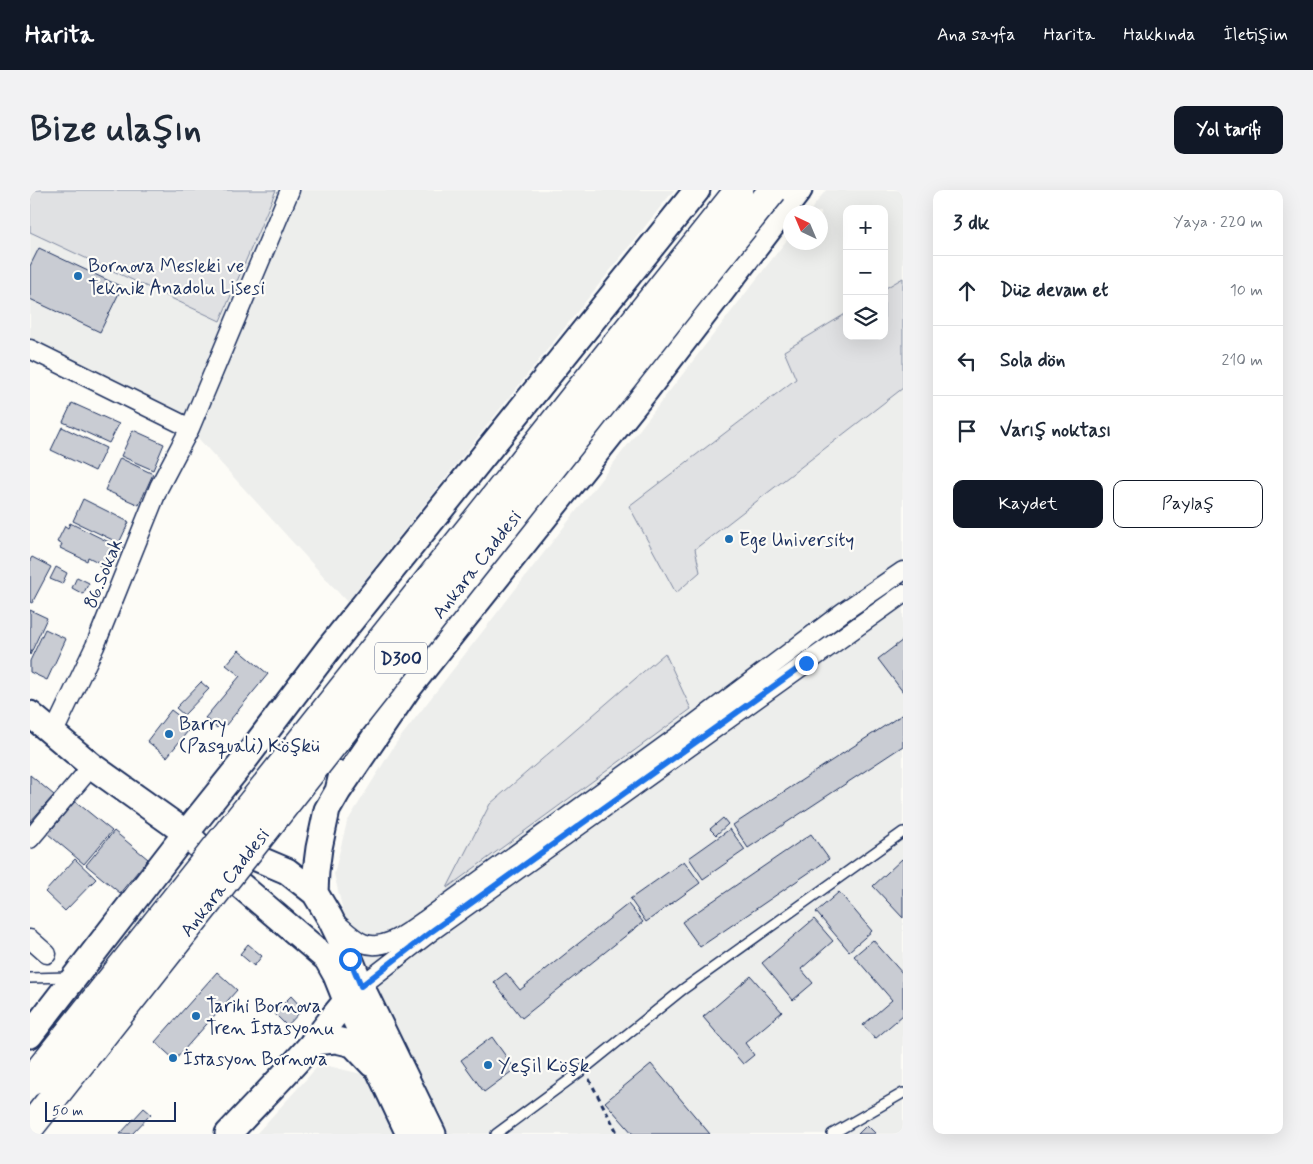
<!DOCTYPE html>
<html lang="tr">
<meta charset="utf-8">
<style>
:root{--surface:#fff;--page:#f2f2f3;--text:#1f2937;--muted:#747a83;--line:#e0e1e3;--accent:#111827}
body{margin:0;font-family:Mynerve,sans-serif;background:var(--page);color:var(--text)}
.controls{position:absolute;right:15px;top:15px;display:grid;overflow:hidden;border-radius:10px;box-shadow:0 5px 20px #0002}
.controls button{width:45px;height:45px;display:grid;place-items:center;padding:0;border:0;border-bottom:1px solid var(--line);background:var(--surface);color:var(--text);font:25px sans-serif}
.compass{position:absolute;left:753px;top:15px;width:45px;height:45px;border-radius:50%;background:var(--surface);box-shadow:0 5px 20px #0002;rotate:316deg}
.scale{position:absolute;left:15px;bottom:12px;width:131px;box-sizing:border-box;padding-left:5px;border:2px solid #1b2f5e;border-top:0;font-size:14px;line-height:18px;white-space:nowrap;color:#1b2f5e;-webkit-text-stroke:4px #fdfcf7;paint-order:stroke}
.stop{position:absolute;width:15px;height:15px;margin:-11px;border:4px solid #1a73e8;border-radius:50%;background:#fff}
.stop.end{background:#1a73e8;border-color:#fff;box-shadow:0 1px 5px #0008}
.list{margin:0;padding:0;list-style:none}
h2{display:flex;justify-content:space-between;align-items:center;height:65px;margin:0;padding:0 20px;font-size:21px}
h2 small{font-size:16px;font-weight:400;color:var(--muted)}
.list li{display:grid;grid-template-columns:32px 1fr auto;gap:15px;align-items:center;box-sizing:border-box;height:70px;padding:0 20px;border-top:1px solid var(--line)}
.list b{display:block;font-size:19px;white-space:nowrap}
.list em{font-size:16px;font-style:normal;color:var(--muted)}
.actions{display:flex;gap:10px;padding:15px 20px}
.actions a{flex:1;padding:11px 0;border:1px solid var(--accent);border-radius:10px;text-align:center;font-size:18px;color:var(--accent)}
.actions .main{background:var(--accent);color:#fff}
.icon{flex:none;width:28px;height:28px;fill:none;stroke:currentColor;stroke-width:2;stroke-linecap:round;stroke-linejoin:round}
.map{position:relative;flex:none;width:873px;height:944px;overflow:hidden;border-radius:10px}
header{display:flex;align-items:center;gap:30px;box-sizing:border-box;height:70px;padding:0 25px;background:var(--accent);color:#fff}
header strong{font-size:24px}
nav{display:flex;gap:28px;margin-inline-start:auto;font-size:18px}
.intro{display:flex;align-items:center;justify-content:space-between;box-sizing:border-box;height:120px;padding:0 30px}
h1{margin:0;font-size:35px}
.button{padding:12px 22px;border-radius:10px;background:var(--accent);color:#fff;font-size:18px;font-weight:700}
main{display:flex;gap:30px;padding:0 30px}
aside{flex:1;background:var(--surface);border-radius:10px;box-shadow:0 5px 20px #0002}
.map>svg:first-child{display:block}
.built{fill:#edeeec;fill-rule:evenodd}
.green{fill:#e0e1e3;stroke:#7e88a0}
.building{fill:#c9ccd3;stroke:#1b2f5e}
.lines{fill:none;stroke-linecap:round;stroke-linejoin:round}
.lane-casing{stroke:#1b2f5e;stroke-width:12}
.street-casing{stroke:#1b2f5e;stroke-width:21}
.secondary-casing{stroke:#1b2f5e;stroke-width:29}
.path{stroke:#1b2f5e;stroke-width:3;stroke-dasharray:5 4;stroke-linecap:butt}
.lane{stroke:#fdfcf7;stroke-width:9}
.street{stroke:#fdfcf7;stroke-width:18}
.secondary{stroke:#fdfcf7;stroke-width:25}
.highway-bridge-casing{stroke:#1b2f5e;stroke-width:31;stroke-linecap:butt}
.highway-bridge{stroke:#fdfcf7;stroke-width:28}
.route{stroke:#1a73e8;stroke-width:6}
.poi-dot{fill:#1f6fb2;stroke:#fdfcf7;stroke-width:2}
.labels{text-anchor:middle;stroke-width:4.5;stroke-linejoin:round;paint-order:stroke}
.shield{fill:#fdfcf7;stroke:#5f6c8c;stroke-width:1}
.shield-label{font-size:18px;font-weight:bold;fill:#1b2f5e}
.poi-label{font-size:19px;fill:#1b2f5e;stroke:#fdfcf7;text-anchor:start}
.street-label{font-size:19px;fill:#1b2f5e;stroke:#fdfcf7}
</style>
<header>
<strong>Harita</strong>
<nav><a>Ana sayfa</a><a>Harita</a><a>Hakkında</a><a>İletişim</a></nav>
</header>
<div class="intro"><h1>Bize ulaşın</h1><a class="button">Yol tarifi</a></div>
<main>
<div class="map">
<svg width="873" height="944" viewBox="0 0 873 944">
<rect width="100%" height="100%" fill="#fdfcf7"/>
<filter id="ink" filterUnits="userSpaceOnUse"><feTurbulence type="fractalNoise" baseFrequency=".02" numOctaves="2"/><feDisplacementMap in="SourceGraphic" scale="10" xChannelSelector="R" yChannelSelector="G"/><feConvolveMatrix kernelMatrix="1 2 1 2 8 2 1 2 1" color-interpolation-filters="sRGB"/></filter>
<g filter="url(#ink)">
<!-- built -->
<path class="built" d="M0,0h644l-327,412 -158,-174 -159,-83z
M796,0h77v944h-463l-86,-178 -20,-82 13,-52 49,-79 394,-507 1,6h30v-30h-12zM817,19h37v127h-37z
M290,874l46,11 27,59h-137z"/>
<!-- green -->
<path class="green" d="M0,0h246l-56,131 -190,-89z
M873,88v110l-208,161 5,23 -24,21 -47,-87 167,-127 -12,-28 63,-38v23h37v-47z
M635,463l26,56 -244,179 43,-84z"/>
<!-- building -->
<path class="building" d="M9,58l83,39 -22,45 -70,-33v-33z
M42,213l47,21 -10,19 -46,-21z
M32,237l44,21 -11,23 -44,-21z
M103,240l31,14 -11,26 -32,-14z
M90,268l33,16 -14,31 -34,-15z
M53,309l46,23 -10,21 -46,-22z
M40,333l47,23 -4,8 3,1 -6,12 -4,-2 -2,4 -5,-3 1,-3 -12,-6 -1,4 -27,-13 2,-4 -5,-2 8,-16 3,2z
M2,367l19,10 -19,36 -2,-1v-42z
M26,377l11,6 -5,11 -12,-5z
M47,387l12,6 -6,11 -11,-6z
M0,420l17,8 -17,37z
M15,439l21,10 -19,41 -17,-8v-11z
M873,450v52l-25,-33z
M209,460l29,24 -42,51 -4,-3 -5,6 -12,-10 35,-42 -14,-11z
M171,492l8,7 -25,26 -8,-7z
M141,520l21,16 -25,31 -20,-16z
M873,524v32l-155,102 -15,-23z
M0,585l24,20 -24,27z
M45,611l37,30 -28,33 -36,-30z
M693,628l5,6 -12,11 -6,-6z
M700,639l15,21 -42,29 -14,-21z
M84,641l34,28 -28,34 -34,-28z
M781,644l18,25 -129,88 -18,-25z
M45,669l21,20 -31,32 -20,-19z
M872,669l1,1v58l-30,-32z
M654,671l16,22 -54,39 -16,-23z
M809,702l33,39 -23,20 -33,-39z
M598,714l15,18 -121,96 -28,-36 12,-9 14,17z
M784,729l19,22 -32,28 12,14 -20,17 -31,-37z
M843,750l30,34v41l-28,24 -12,-14 29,-25 -38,-44z
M218,754l14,12 -8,10 -14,-12z
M187,782l20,18 -62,70 -20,-18z
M721,786l31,36 -37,31 9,12 -11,9 -40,-47z
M261,806l12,13 -16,17 -13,-13z
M462,847l23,32 -31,23 -23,-32z
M621,874l59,70h-77l-28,-32z
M114,918l7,6 -19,20h-12z
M837,935l9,9h-18z"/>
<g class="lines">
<!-- lane casing -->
<g class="lane-casing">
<path id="lane" d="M0,788l39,-1
M466,944l88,-65 98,-79 221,-158
M802,944l71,-41"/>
</g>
<!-- street casing -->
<g class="street-casing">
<path id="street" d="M0,159l160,79 -31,59 -64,159 -42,88
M160,238l100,-238
M0,649l62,-73
M304,731c9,7 19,18 29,22 22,9 45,-12 62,-23l256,-186 162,-122 60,-41
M0,749l17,15
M331,796l71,-55 471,-337"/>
</g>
<!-- secondary casing -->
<g class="secondary-casing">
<path id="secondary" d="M0,524l62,52 94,67 33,34 108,92 9,16 10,25 63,134
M308,601l69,-101 239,-300 153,-200
M198,656l59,25 28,22 15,25 20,41 11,27 72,148
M285,703l1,-22 3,-23 8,-38 11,-19 4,-17
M0,845l156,-202 60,-75 84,-111 367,-457
M283,852l23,-2 17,4 19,20
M198,944c28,-30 57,-59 84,-90 15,-18 27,-37 44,-53"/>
</g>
<!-- path -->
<path class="path" d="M559,889l29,55"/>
<!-- lane -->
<use href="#lane" class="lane"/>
<!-- street -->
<use href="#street" class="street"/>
<!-- secondary -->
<use href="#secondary" class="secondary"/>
<!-- highway-bridge casing -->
<g class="highway-bridge-casing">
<path id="highway-bridge" d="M0,892l709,-892
M0,937l667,-843 76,-94"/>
</g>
<!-- highway-bridge -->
<use href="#highway-bridge" class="highway-bridge"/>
</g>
</g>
<g class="lines" filter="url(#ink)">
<!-- route -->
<path class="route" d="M320,769l11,27 71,-55 374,-268"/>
</g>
<!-- markers -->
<g class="poi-dot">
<circle cx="48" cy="86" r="5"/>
<circle cx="699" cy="349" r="5"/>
<circle cx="139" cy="544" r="5"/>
<circle cx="166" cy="826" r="5"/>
<circle cx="143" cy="868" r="5"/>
<circle cx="458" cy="875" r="5"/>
</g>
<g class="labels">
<!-- shield labels -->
<rect class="shield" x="345" y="452.5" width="52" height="31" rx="4"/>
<g class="shield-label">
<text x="371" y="474">D300</text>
</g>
<!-- poi labels -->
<g class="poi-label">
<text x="58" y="82">Bornova Mesleki ve<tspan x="58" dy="22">Teknik Anadolu Lisesi</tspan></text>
<text x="709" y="356">Ege University</text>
<text x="149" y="540">Barry<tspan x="149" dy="22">(Pasquali) Köşkü</tspan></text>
<text x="176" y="822">Tarihi Bornova<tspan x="176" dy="22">Tren İstasyonu</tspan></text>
<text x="153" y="875">İstasyon Bornova</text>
<text x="468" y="882">Yeşil Köşk</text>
</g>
<!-- street labels -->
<g class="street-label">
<text transform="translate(446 374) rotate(-52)" y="7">Ankara Caddesi</text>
<text transform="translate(72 383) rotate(-68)" y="7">86.Sokak</text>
<text transform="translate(194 692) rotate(-52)" y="7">Ankara Caddesi</text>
</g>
</g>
</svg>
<div class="controls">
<button>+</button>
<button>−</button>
<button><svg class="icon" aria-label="layers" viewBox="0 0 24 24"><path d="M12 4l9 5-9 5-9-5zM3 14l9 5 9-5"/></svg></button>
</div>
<svg class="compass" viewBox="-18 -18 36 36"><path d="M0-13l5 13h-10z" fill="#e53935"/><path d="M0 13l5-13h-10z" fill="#747a83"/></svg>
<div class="scale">50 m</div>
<div class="stop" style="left:320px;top:769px"></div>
<div class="stop end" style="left:776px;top:473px"></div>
</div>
<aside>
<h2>3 dk<small>Yaya · 220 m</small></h2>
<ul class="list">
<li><svg class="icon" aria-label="ahead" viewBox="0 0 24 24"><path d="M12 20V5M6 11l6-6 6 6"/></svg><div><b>Düz devam et</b></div><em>10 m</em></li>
<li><svg class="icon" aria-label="left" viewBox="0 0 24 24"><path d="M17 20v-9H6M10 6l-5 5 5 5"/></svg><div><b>Sola dön</b></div><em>210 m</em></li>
<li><svg class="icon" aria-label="arrive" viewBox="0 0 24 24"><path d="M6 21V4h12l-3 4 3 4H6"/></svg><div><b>Varış noktası</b></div></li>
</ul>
<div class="actions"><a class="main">Kaydet</a><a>Paylaş</a></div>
</aside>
</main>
